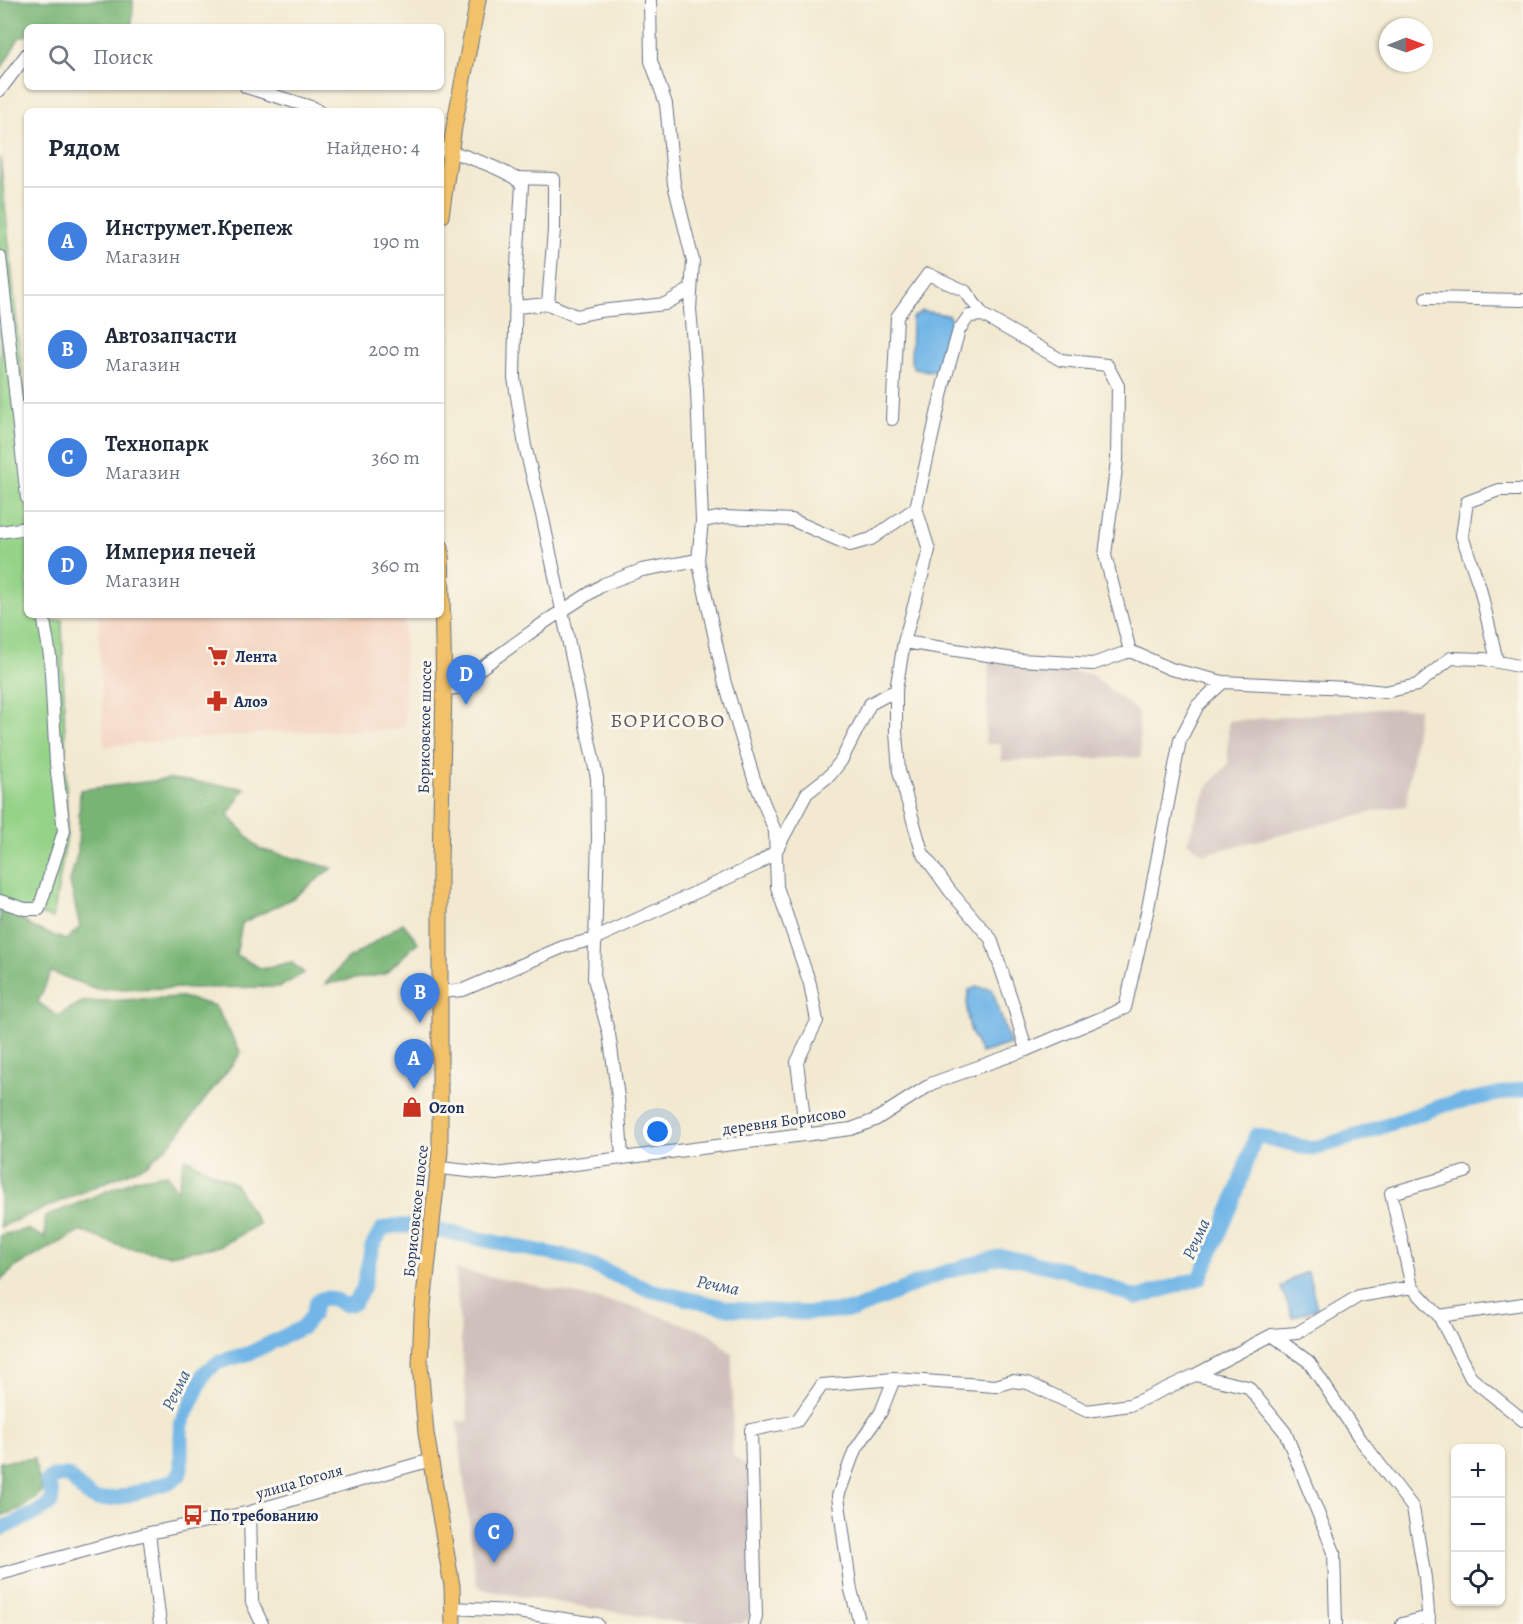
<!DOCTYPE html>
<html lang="ru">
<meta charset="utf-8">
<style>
:root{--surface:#fff;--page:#f2f2f3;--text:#1f2937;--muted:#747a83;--line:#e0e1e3;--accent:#c8321e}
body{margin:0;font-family:Alegreya,serif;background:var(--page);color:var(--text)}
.controls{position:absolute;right:18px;bottom:18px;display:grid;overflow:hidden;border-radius:9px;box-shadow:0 2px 4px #0004}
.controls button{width:54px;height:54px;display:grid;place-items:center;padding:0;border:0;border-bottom:2px solid var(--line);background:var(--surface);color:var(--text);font:30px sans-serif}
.compass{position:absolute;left:1379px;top:18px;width:54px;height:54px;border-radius:50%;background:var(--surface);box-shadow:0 2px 4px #0004;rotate:89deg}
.you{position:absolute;left:658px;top:1132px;width:21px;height:21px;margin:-15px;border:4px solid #fff;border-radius:50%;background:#1a73e8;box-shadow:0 0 0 9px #1a73e833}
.badge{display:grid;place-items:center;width:39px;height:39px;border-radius:50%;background:var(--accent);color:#fff;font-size:20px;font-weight:700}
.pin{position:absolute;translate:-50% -50px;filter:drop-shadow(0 2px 3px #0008)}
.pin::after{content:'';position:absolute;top:32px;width:21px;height:18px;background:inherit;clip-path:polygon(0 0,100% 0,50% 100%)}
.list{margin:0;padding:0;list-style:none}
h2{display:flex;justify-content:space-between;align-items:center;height:78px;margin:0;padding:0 24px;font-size:26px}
h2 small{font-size:20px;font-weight:400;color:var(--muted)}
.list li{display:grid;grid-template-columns:39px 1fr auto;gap:18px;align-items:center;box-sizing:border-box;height:108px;padding:0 24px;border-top:2px solid var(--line)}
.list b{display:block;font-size:22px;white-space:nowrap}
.list p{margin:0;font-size:20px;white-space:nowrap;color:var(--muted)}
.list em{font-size:20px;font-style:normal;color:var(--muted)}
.icon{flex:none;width:33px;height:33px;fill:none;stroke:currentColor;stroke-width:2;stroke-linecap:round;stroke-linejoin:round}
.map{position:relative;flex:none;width:1523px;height:1624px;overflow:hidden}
.search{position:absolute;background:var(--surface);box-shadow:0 2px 4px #0004;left:24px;top:24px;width:420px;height:66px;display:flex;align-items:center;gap:15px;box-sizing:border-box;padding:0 21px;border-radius:9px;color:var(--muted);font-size:22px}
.panel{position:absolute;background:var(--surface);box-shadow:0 2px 4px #0004;left:24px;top:108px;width:420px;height:510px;border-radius:9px}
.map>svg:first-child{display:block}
.built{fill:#f4d3c0}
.industrial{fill:#d0c0bc}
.green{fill:#95d388;stroke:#588173;stroke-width:1.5}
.forest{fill:#78b574;stroke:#4a7269;stroke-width:1.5}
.water{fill:#71b6e7;stroke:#4672a2;stroke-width:1.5}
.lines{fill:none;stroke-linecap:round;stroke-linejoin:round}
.river{stroke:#71b6e7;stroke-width:15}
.minor-casing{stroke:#667086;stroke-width:14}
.major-casing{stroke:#667086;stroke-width:17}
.minor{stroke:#fff;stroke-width:12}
.major{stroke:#f2c26a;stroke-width:15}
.labels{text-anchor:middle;stroke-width:6;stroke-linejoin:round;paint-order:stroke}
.poi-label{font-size:16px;font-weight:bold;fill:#1b2f5e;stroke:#fbf7ec;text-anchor:start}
.street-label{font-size:16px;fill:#1b2f5e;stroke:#fbf7ec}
.water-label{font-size:18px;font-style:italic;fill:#355887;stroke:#fbf7ec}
.quarter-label{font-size:20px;letter-spacing:1.5px;fill:#5f5a60;stroke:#fbf7ec}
</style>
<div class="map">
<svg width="1523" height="1624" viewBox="0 0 1523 1624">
<rect width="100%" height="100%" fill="#fbf7ec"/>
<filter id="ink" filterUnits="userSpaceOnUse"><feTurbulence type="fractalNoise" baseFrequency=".0167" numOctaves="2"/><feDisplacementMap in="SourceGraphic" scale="12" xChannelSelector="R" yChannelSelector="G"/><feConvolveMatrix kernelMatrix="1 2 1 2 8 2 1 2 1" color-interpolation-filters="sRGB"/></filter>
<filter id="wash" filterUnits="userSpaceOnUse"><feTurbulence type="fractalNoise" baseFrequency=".008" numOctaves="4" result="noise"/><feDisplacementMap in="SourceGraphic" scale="24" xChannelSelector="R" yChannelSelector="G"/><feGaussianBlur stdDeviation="1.35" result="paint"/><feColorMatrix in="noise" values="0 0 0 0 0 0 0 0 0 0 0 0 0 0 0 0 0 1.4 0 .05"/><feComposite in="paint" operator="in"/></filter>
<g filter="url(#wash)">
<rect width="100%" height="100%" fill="#f2e9d0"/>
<!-- built -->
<path class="built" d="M98,615h306l1,112 -20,3 -106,2 -175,14z"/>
<!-- industrial -->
<path class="industrial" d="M989,661l102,13 47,38 3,45 -140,4v-17h-16z
M1419,708l-13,98 -21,3 -181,45 -17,-12 20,-55 21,-23v-43l149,-12z
M455,1269l180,38 74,26 23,21 1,102 16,12 2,148 -9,8h-55l-203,-34 -8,-7 -19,-162h11z"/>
<!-- green -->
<path class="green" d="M0,156l27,271v188h19l1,7 15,-2 5,214 -14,84 -53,-15z"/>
<!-- forest -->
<path class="forest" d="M0,0h133l-1,27h-105v8l-8,3 -19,33z
M170,779l75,9 -17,27 31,34 73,19 -39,30 -51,25 -6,32 26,14 29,-7 13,11 -24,14 -183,2 -46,-17 -13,30 19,14 25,-14 100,-5 33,9 26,47 -69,89 -26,23 -146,62v-322l7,2 25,20 34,13 14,-13 -10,-45 8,-31 2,-61z
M403,923l15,19 -33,32 -60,10 19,-22z
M185,1158l50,26 24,40 -39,22 -51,9 -46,-8 -42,-16 -63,34 -18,16v-46l27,-6 18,9v-21l91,-38 31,-5 10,17z
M34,1458l8,34 -20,16 -22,8v-54z"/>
<!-- water -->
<path class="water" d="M922,311l26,4 3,5 -6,48 -5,4 -26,-3 -3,-8 1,-43z
M977,987l15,2 18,55 -29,9c-11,-20 -18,-39 -12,-63z
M1308,1272l9,36 -24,9 -12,-29 11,-10z"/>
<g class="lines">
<!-- river -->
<path class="river" d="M0,1529l36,-16 15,-10 1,-8 -5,-14 5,-4 15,-2c8,6 15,17 24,22 14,9 65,-11 81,-16l7,-5 2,-9v-43l24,-52 14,-10 31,-9 53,-26 9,-11 5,-15c11,-6 17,-2 27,4l10,-2 9,-14 9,-42 10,-18 11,-3h24l160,33 73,31 82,19 73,4 49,-3 85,-36 63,-18 63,14 72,28 63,-20 33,-76 23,-67 56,14 47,-14 85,-30 79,-16"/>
</g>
</g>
<g filter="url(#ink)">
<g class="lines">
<!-- minor casing -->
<g class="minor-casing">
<path id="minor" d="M650,0l1,61 15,43 8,80 19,77 -3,48 7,81 5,131 -4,39 26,120 30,99 21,52 2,56 33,97 7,37 -20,41 9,73
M246,87l68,21 4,3
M0,90l27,-36
M441,149c19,5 70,21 81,36l-6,97 -2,96 11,68 18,73 54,259 1,61 -4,140 15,55 9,63 4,60
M517,178l37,1v51l-6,74
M0,257l27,241
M1426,298l97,2
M516,307l32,-3 28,12 24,-5 65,-7 26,-15
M892,419l5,-102 31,-43 37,17 18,24
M702,521l22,-4 68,3 58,25 21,-6 45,-31
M0,532l27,-4
M904,642l116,18 73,4 37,-13
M1497,661l-17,-73 -18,-52 5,-34 32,-12h24
M444,689l13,-1 20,-17 71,-51 56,-36 38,-14 56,-10
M0,901l25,8h14l25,-78 -8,-68 -6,-107 -7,-41
M441,992l22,-2 100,-43 31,-8 164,-75 18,-13 31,-58 23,-18 11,-14 29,-57 26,-14
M1026,1050l-12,-43 -23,-68 -41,-48 -28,-39 -23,-81 -3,-39v-42l8,-48 25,-92 -13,-42 28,-125 15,-53 10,-14 14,-1 78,45 46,5 11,21 -1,75 -12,94 25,96 41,18 52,13
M440,1168l56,6 355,-45 24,-9 58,-37 93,-33 99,-42 23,-100 32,-168 18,-35 25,-23 125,6 37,4 32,-7 34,-27 33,1 39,8
M1465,1172l-74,21 21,94 27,29 32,62 52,42
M1439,1316l84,-12
M1272,1335l37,27 52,78 52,68 12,70 4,46
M1195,1375l53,12 37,45 49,120 2,72
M250,1512l2,90 10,22
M149,1533l11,91
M0,1574l149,-41 101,-21 181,-52
M453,1608l58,3 86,13
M754,1624l2,-8 -5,-186 46,-9 25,-36 72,-6 102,7 16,-5 16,2 59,28 43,-6 65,-30 77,-40 25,-2 62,-37 53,-9
M860,1624l-9,-34 -13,-94 16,-44 27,-40 13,-33
M1402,1624l27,-7"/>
</g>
<!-- major casing -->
<g class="major-casing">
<path id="major" d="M441,216l13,-89 24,-127
M441,547l3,142 -4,172v290l-18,164 -2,50 6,68 26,153 1,38"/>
</g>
<!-- minor -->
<use href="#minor" class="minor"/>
<!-- major -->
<use href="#major" class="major"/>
</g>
</g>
<!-- icons -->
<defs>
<g id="supermarket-bare" transform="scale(1.62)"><path d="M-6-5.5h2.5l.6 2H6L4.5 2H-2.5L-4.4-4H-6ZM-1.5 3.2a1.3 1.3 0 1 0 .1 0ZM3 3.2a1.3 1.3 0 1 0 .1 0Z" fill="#c8321e" stroke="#fbf7ec" stroke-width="2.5" paint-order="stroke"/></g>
<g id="pharmacy-bare" transform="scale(1.62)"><path d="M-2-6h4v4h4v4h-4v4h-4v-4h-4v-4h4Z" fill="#c8321e" stroke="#fbf7ec" stroke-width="2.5" paint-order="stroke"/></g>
<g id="shop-bare" transform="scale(1.62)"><path d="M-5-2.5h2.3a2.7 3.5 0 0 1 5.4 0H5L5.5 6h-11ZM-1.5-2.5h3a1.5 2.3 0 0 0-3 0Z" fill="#c8321e" stroke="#fbf7ec" stroke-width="2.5" paint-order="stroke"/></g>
<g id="bus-bare" transform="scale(1.62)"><path d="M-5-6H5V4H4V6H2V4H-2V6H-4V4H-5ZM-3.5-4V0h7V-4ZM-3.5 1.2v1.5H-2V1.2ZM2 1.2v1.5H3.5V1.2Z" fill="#c8321e" stroke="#fbf7ec" stroke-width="2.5" paint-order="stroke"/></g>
</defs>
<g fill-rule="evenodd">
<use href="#supermarket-bare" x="218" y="656"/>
<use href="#pharmacy-bare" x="217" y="701"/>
<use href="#shop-bare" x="412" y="1107"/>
<use href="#bus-bare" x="193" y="1515"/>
</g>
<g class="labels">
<!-- poi labels -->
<g class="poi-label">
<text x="235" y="662">Лента</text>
<text x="234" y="707">Алоэ</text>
<text x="429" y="1113">Ozon</text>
<text x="210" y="1521">По требованию</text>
</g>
<!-- street labels -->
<g class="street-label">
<text transform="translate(424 727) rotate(-89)" y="6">Борисовское шоссе</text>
<text transform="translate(784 1120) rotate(-8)" y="6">деревня Борисово</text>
<text transform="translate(415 1211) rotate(-84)" y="6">Борисовское шоссе</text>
<text transform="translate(299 1481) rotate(-16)" y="6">улица Гоголя</text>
</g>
<!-- water labels -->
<g class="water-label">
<text transform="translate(1196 1239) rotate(-66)" y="6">Речма</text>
<text transform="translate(718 1285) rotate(11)" y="6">Речма</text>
<text transform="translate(176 1390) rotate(-64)" y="6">Речма</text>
</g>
<!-- quarter labels -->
<g class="quarter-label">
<text x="668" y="727">БОРИСОВО</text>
</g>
</g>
</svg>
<div class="controls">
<button>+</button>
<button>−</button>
<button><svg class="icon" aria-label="locate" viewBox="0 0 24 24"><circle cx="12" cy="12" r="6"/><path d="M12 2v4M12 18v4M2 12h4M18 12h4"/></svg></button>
</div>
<svg class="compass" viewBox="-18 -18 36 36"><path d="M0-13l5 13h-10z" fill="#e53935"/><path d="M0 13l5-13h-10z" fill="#747a83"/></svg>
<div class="you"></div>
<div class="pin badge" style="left:414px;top:1089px;background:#3f7fe0">A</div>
<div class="pin badge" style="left:420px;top:1023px;background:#3f7fe0">B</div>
<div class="pin badge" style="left:494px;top:1563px;background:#3f7fe0">C</div>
<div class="pin badge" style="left:466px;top:705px;background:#3f7fe0">D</div>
<div class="search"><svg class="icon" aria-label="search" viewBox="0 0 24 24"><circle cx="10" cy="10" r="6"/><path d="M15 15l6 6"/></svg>Поиск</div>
<section class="panel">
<h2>Рядом<small>Найдено: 4</small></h2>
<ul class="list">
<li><span class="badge" style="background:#3f7fe0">A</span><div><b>Инструмет.Крепеж</b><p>Магазин</p></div><em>190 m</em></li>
<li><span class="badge" style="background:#3f7fe0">B</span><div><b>Автозапчасти</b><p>Магазин</p></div><em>200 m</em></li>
<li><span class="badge" style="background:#3f7fe0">C</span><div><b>Технопарк</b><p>Магазин</p></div><em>360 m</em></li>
<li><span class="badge" style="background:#3f7fe0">D</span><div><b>Империя печей</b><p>Магазин</p></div><em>360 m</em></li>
</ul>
</section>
</div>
